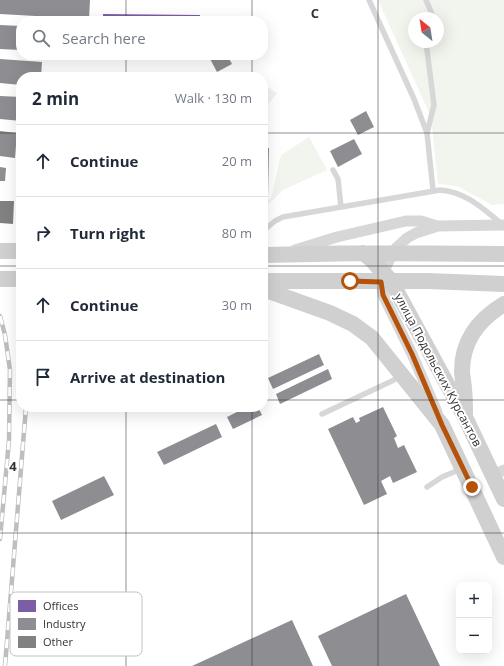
<!DOCTYPE html>
<meta charset="utf-8">
<style>
:root{--surface:#fff;--page:#f6f6f7;--text:#1f2937;--muted:#747a83;--line:#e0e1e3}
body{margin:0;font-family:"Open Sans",sans-serif;background:var(--page);color:var(--text)}
.controls{position:absolute;right:12px;bottom:12px;display:grid;overflow:hidden;border-radius:8px;box-shadow:0 4px 16px #0002}
.controls button{width:36px;height:36px;display:grid;place-items:center;padding:0;border:0;border-bottom:1px solid var(--line);background:var(--surface);color:var(--text);font:20px sans-serif}
.compass{position:absolute;left:408px;top:12px;width:36px;height:36px;border-radius:50%;background:var(--surface);box-shadow:0 4px 16px #0002;rotate:330deg}
.stop{position:absolute;width:12px;height:12px;margin:-9px;border:3px solid #b45309;border-radius:50%;background:#fff}
.stop.end{background:#b45309;border-color:#fff;box-shadow:0 1px 4px #0008}
.list{margin:0;padding:0;list-style:none}
h2{display:flex;justify-content:space-between;align-items:center;height:52px;margin:0;padding:0 16px;font-size:17px}
h2 small{font-size:13px;font-weight:400;color:var(--muted)}
.list li{display:grid;grid-template-columns:26px 1fr auto;gap:12px;align-items:center;box-sizing:border-box;height:72px;padding:0 16px;border-top:1px solid var(--line)}
.list b{display:block;font-size:15px;white-space:nowrap}
.list em{font-size:13px;font-style:normal;color:var(--muted)}
.icon{flex:none;width:22px;height:22px;fill:none;stroke:currentColor;stroke-width:2;stroke-linecap:round;stroke-linejoin:round}
.map{position:relative;flex:none;width:504px;height:666px;overflow:hidden}
.search{position:absolute;background:var(--surface);box-shadow:0 4px 16px #0002;left:16px;top:16px;width:252px;height:44px;display:flex;align-items:center;gap:10px;box-sizing:border-box;padding:0 14px;border-radius:16px;color:var(--muted);font-size:15px}
.panel{position:absolute;background:var(--surface);box-shadow:0 4px 16px #0002;left:16px;top:72px;width:252px;height:340px;border-radius:16px}
.map>svg:first-child{display:block}
.green{fill:#f1f5ed;fill-rule:evenodd}
.offices{fill:#7b5ea7}
.industry{fill:#8d8d92}
.building{fill:#818181}
.lines{fill:none;stroke-linecap:round;stroke-linejoin:round}
.service{stroke:#d7d7d7;stroke-width:5.5}
.minor{stroke:#d7d7d7;stroke-width:11}
.secondary{stroke:#d0d0d0;stroke-width:16}
.rail-casing{stroke:#bebebe;stroke-width:4.5}
.rail{stroke:#fff;stroke-width:3;stroke-dasharray:9;stroke-linecap:butt}
.route{stroke:#b45309;stroke-width:5}
.grid{fill:none;stroke:#333;stroke-width:1;stroke-opacity:0.55}
.labels{text-anchor:middle;stroke-width:4;stroke-linejoin:round;paint-order:stroke}
.street-label{font-size:12px;fill:#333;stroke:#fff}
.key{fill:#fff;stroke:#c2c2c2;stroke-width:1}
.key-label{font-size:11px;fill:#333}
.grid-label{font-size:13px;text-anchor:middle;font-weight:bold;fill:#333;stroke:#fff;stroke-width:4;stroke-linejoin:round;paint-order:stroke}
</style>
<div class="map">
<svg width="504" height="666" viewBox="0 0 504 666">
<rect width="100%" height="100%" fill="#fff"/>
<!-- green -->
<path class="green" d="M378,0h126v204l-12,1 -35,-19 -19,-2 -7,-67zM414,18h24v24h-24z
M263,84l14,9 -14,17z
M309,137l18,33 -44,20 -20,19v-8l8,-2 10,-44z"/>
<!-- offices -->
<path class="offices" d="M103,14l97,1v6h-97z"/>
<!-- industry -->
<path class="industry" d="M0,0h90l-1,19 -89,-5z
M0,25l21,1v24l-21,-1z
M208,55h19l5,9 -15,8z
M0,59l42,3 -1,15h-20v8l-21,-2z
M0,96l21,1v24l-21,-2z
M366,111l8,16 -16,8 -8,-15z
M0,131l17,2 -2,25 -15,-2z
M354,139l8,15 -24,13 -8,-16z
M263,148h6l-1,49h-5z
M0,167l6,1 -1,13h-5z
M319,354l5,11 -51,24 -5,-11z
M328,369l4,10 -52,25 -4,-10z
M207,407h13l-10,5z
M244,407h14l4,8 -29,14 -6,-12 18,-9z
M383,407l14,29 -3,2 4,10 6,-3 13,27 -24,11 -3,-7 -9,5 6,13 -23,11 -36,-76 25,-12 3,6 4,-2 -1,-3z
M216,424l6,13 -58,28 -7,-13z
M104,476l10,19 -53,25 -9,-19z
M406,594l34,72h-108l-14,-30z
M292,620l21,46h-121z"/>
<!-- building -->
<path class="building" d="M0,201h14l-1,23 -13,-1z"/>
<g class="lines">
<!-- service -->
<path class="service" d="M369,0l45,99 13,34 6,57
M426,0l6,14 -1,4
M426,42l8,63 -7,28
M333,170l5,9 3,28
M263,231l12,-10 8,-4 157,-27c26,2 42,18 62,34
M322,414l72,-34 6,-5
M427,487l15,-10 19,-8"/>
<!-- minor -->
<path class="minor" d="M295,250l42,-13 69,-16h15l16,5
M437,412l-25,-58 -29,-59 -2,-13 2,-10 13,-24 11,-10 9,-5 22,-7 66,-1
M493,475l11,-5"/>
<!-- secondary -->
<path class="secondary" d="M0,251h21
M363,253l8,6 20,22 74,136 39,82
M263,255l100,-2 141,1
M0,279h21
M263,281h165l76,3
M263,289l67,24 23,11 19,14 70,87 62,132
M465,414c0,-8 0,-17 -1,-25 0,-6 -2,-12 -2,-18 0,-31 17,-52 42,-67"/>
<!-- rail casing -->
<g class="rail-casing">
<path id="rail" d="M0,316l5,19 5,35 -1,70 -9,99
M5,666l21,-259"/>
</g>
<!-- rail -->
<use href="#rail" class="rail"/>
</g>
<g class="lines">
<!-- route -->
<path class="route" d="M350,281l31,1 2,13 29,59 30,71 30,62"/>
</g>
<!-- grid -->
<path class="grid" d="M126,0v21M252,0v21M378,0v666M126,55v22M252,55v22M0,133h21M263,133h241M0,266h21M263,266h241M0,400h21M263,400h241M126,407v259M252,407v259M0,533h504"/>
<g class="labels">
<!-- street labels -->
<g class="street-label">
<text transform="translate(438 370) rotate(62)" y="4">улица Подольских Курсантов</text>
</g>
</g>
<!-- legend -->
<rect x="10" y="592" width="132" height="64" rx="6" class="key"/>
<rect x="18" y="600" width="18" height="12" fill="#7b5ea7"/>
<rect x="18" y="618" width="18" height="12" fill="#8d8d92"/>
<rect x="18" y="636" width="18" height="12" fill="#818181"/>
<g class="key-label">
<text x="43" y="610">Offices</text>
<text x="43" y="628">Industry</text>
<text x="43" y="646">Other</text>
</g>
<g class="grid-label">
<text x="315" y="18">C</text>
<text x="13" y="471">4</text>
</g>
</svg>
<div class="controls">
<button>+</button>
<button>−</button>
</div>
<svg class="compass" viewBox="-18 -18 36 36"><path d="M0-13l5 13h-10z" fill="#e53935"/><path d="M0 13l5-13h-10z" fill="#747a83"/></svg>
<div class="stop" style="left:350px;top:281px"></div>
<div class="stop end" style="left:472px;top:487px"></div>
<div class="search"><svg class="icon" aria-label="search" viewBox="0 0 24 24"><circle cx="10" cy="10" r="6"/><path d="M15 15l6 6"/></svg>Search here</div>
<section class="panel">
<h2>2 min<small>Walk · 130 m</small></h2>
<ul class="list">
<li><svg class="icon" aria-label="ahead" viewBox="0 0 24 24"><path d="M12 20V5M6 11l6-6 6 6"/></svg><div><b>Continue</b></div><em>20 m</em></li>
<li><svg class="icon" aria-label="right" viewBox="0 0 24 24"><path d="M7 20v-9h11M14 6l5 5-5 5"/></svg><div><b>Turn right</b></div><em>80 m</em></li>
<li><svg class="icon" aria-label="ahead" viewBox="0 0 24 24"><path d="M12 20V5M6 11l6-6 6 6"/></svg><div><b>Continue</b></div><em>30 m</em></li>
<li><svg class="icon" aria-label="arrive" viewBox="0 0 24 24"><path d="M6 21V4h12l-3 4 3 4H6"/></svg><div><b>Arrive at destination</b></div></li>
</ul>
</section>
</div>
